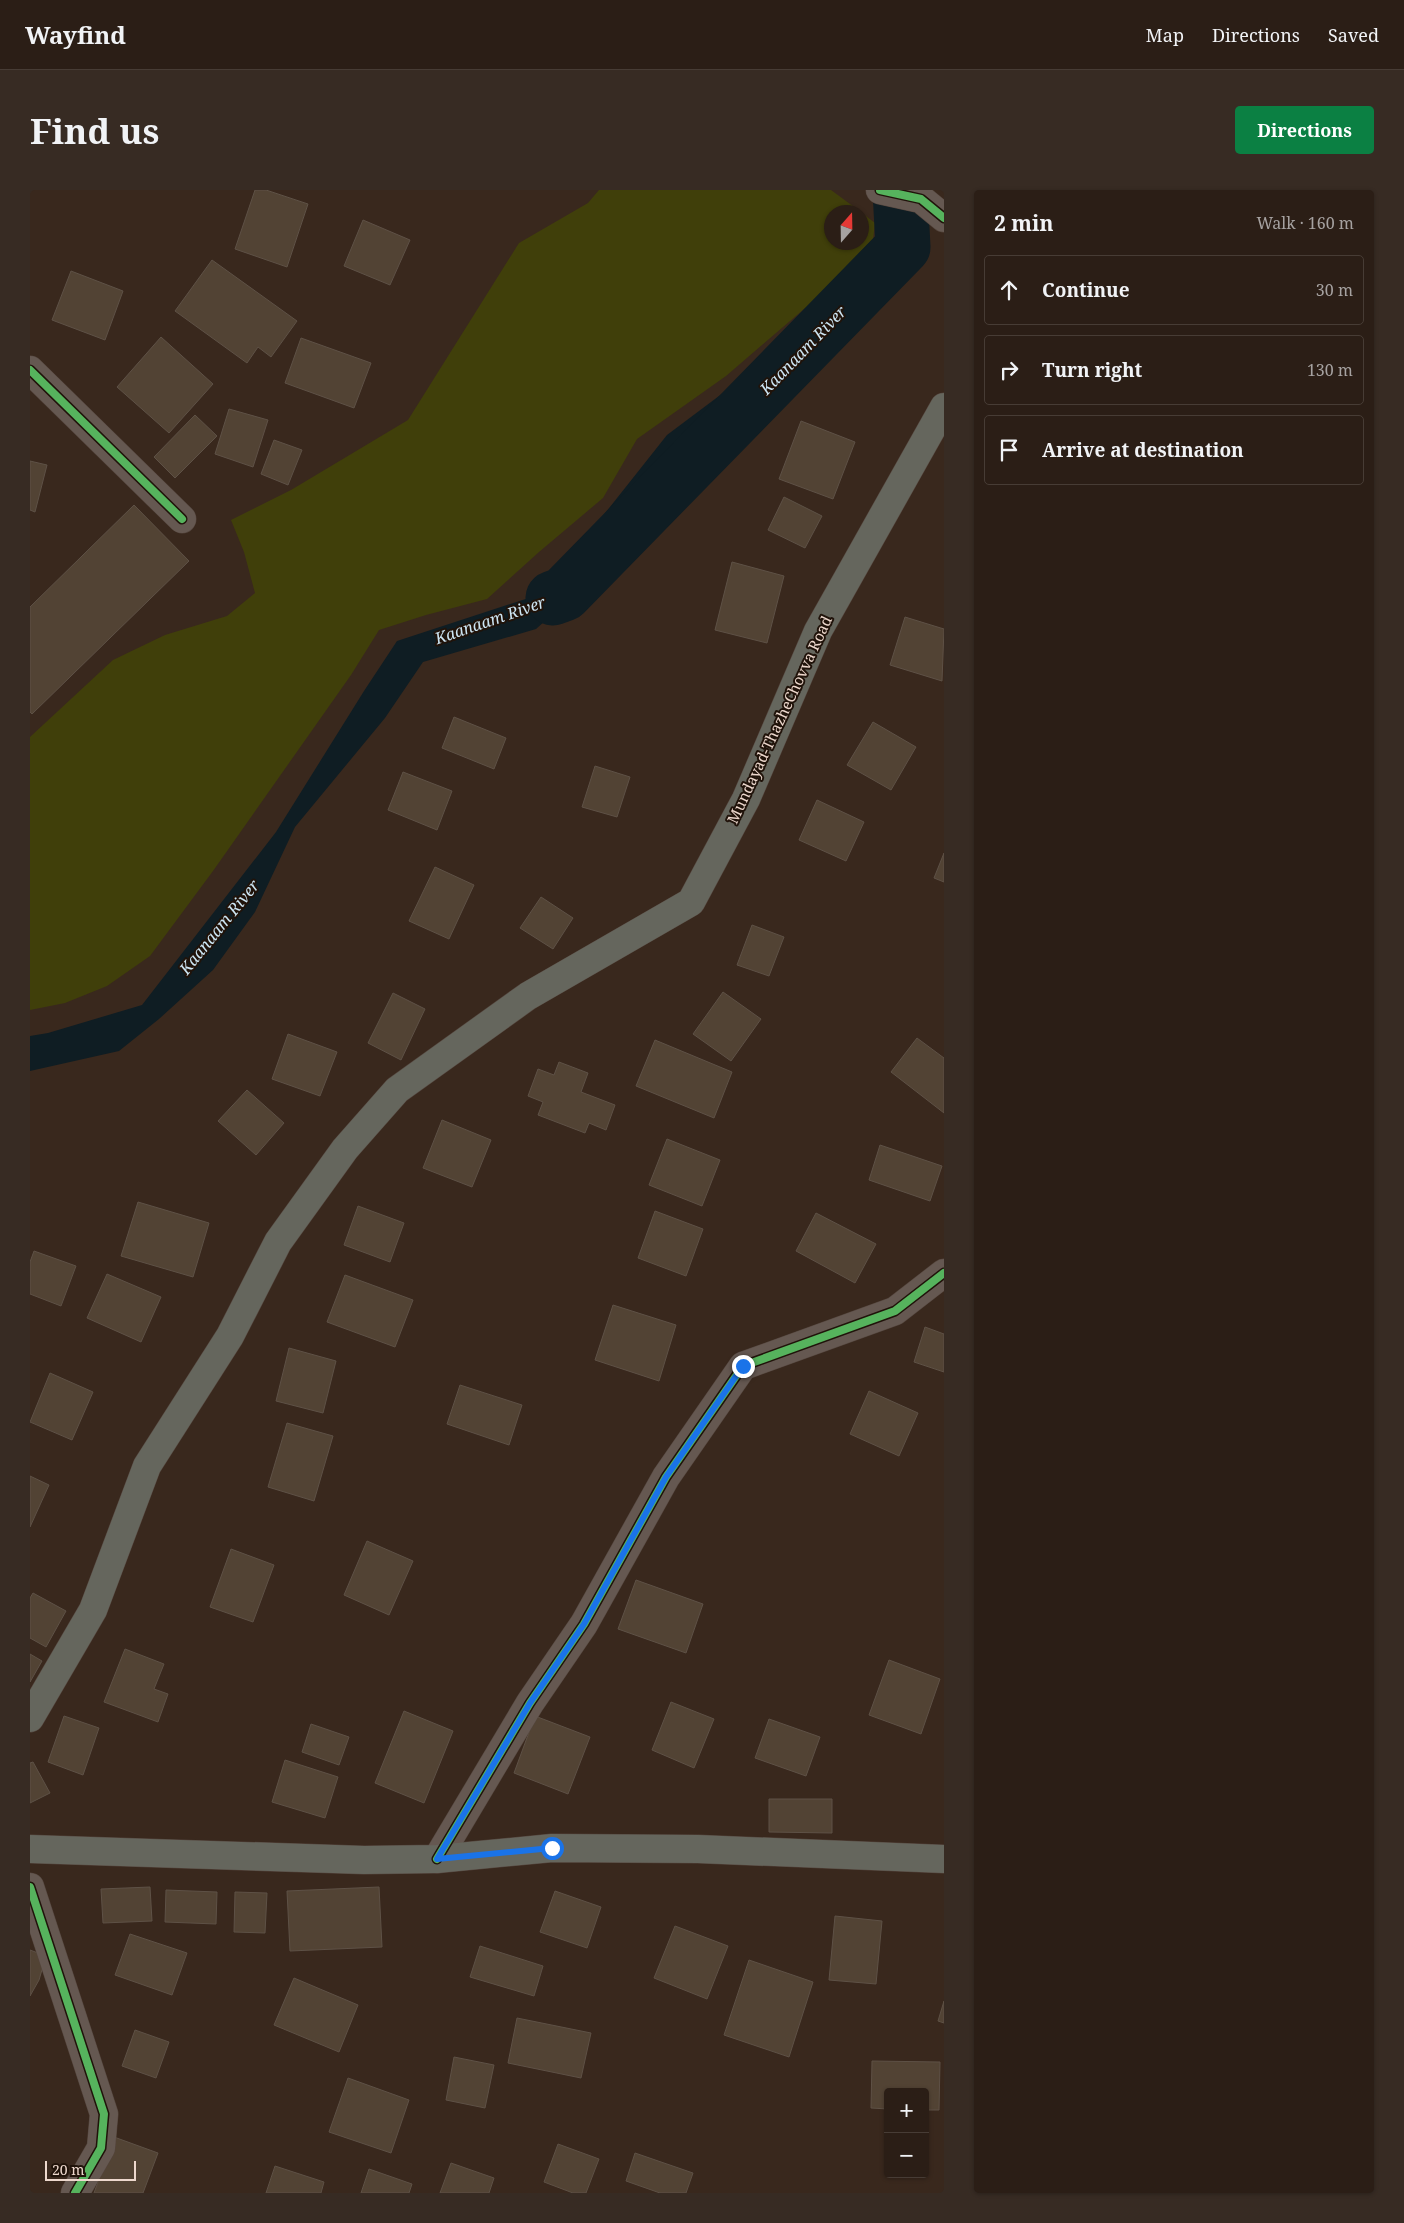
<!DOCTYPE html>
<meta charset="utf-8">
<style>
:root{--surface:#2b1e16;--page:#372b23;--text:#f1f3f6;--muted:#a6a2a1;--line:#473c35;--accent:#0b8043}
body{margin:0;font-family:"Noto Serif",serif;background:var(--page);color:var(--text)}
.controls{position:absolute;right:15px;bottom:15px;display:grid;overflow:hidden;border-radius:5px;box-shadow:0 1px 4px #0004}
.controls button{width:45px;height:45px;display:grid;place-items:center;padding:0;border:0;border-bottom:1px solid var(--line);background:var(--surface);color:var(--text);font:25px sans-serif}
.compass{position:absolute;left:794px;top:15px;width:45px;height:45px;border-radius:50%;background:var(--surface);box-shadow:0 1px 4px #0004;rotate:20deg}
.scale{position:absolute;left:15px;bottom:12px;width:91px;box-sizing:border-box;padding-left:5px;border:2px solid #edd8cd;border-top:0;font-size:14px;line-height:18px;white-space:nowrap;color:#edd8cd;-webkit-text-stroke:4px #20130a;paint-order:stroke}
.stop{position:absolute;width:15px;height:15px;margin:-11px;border:4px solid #1a73e8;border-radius:50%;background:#fff}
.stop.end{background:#1a73e8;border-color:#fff;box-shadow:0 1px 5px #0008}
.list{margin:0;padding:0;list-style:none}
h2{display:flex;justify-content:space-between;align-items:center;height:65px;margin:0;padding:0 20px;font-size:21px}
h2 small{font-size:16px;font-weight:400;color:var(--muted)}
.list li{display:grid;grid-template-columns:32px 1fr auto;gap:15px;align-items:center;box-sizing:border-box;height:70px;margin:0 10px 10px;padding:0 10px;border:1px solid var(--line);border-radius:5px}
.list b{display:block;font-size:19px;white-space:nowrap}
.list em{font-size:16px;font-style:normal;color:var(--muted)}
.icon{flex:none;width:28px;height:28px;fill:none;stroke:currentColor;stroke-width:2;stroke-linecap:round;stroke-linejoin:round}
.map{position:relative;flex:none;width:914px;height:2003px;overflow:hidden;border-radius:5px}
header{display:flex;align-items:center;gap:30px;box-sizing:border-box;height:70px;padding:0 25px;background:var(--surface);border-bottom:1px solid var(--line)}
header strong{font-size:24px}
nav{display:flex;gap:28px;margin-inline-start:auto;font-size:18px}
.intro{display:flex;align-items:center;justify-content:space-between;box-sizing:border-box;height:120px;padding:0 30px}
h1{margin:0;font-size:35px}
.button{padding:12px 22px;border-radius:5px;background:var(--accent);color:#fff;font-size:18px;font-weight:700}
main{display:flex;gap:30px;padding:0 30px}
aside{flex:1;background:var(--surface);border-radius:5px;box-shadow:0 1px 4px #0004}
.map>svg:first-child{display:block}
.green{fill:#403f0a}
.water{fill:#0f1d23}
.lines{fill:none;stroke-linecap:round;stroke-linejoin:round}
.river{stroke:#0f1d23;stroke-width:55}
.building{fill:#524334;stroke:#5e5146}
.minor-casing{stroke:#54453d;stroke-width:29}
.major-casing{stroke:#54453d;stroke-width:29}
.minor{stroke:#655851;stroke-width:28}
.major{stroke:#65665d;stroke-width:28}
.cycleway-casing{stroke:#20130a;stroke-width:11}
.cycleway{stroke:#56b35d;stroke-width:8}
.route{stroke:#1a73e8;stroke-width:6}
.labels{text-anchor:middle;stroke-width:4;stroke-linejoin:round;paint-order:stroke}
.street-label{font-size:15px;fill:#edd8cd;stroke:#20130a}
.water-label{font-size:16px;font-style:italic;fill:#cde6f4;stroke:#20130a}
</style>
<header>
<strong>Wayfind</strong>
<nav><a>Map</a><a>Directions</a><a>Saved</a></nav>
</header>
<div class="intro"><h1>Find us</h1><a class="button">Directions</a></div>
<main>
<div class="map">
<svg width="914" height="2003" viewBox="0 0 914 2003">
<rect width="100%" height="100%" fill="#39281d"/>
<!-- green -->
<path class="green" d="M569,0h232l30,22h-29v30h30v-29l13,10 -5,41 -66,45 -78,67 -89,63 -34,59 -64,54 -52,47 -61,16 -47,15 -28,45 -138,196 -63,85 -43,30 -42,17 -35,7v-273l83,-77 52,-25 62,-19 28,-23 -11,-41 -13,-32 60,-30 117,-70 111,-177 69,-40z"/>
<!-- water -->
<path class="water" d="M697,200l42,21 -50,25 -111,113 -44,55 -28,25 -113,33 -38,56 -90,109 -40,85 -42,58 -54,49 -40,32 -89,20v-35l18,-3 94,-28 134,-173 88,-141 33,-50 144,-47 126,-159z"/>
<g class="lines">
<!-- river -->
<path class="river" d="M523,408l11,-4 339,-347 -3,-57"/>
</g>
<!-- building -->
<path class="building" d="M225,0h11l42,14 -21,63 -52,-18z
M333,30l47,20 -20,45 -46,-19z
M182,70l85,61 -26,36 -13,-10 -11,16 -72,-52z
M41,81l52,20 -18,49 -53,-20z
M131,147l52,47 -44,49 -52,-46z
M271,148l70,25 -17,45 -69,-25z
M199,219l39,11 -15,47 -38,-13z
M165,225l22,21 -42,42 -21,-21z
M771,231l54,21 -22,57 -54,-20z
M244,250l28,10 -14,35 -27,-11z
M0,271l17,4 -12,47 -5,-2z
M754,307l38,19 -17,32 -37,-18z
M104,315l55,56 -157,153 -2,-2v-105z
M702,372l52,14 -17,67 -52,-13z
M875,427l39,12 -2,52 -52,-16z
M424,527l52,21 -12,31 -52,-21z
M843,532l43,25 -25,43 -44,-25z
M565,576l35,11 -13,40 -35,-10z
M373,582l49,19 -15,39 -49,-20z
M787,610l47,22 -18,39 -47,-21z
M914,663v29l-10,-4z
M405,677l39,18 -25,54 -40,-18z
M511,707l32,21 -20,31 -33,-21z
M722,735l32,12 -15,39 -32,-11z
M693,802l38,27 -30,42 -38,-27z
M363,803l32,16 -24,51 -33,-17z
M258,844l49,18 -17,44 -48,-17z
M887,848l27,20v55l-53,-41z
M625,850l77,32 -18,46 -78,-32z
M529,872l29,11 -7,19 34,13 -9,25 -17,-7 -4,10 -47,-18 5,-13 -15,-6 10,-27 16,6z
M217,900l37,33 -28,32 -38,-34z
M412,930l49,20 -19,47 -49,-19z
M637,949l53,21 -18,46 -53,-21z
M850,955l62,21 -12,35 -61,-21z
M108,1012l71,21 -16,54 -72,-21z
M328,1016l46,17 -14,39 -46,-17z
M625,1021l48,18 -17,47 -48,-18z
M786,1023l60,31 -21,39 -59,-32z
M4,1061l42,15 -15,40 -31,-12v-32z
M77,1084l54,23 -20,45 -54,-24z
M315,1085l68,25 -18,47 -68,-25z
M583,1115l63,20 -17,56 -64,-21z
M895,1137l19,7v38l-30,-10z
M259,1158l47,13 -13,52 -47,-12z
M20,1183l43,19 -21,48 -42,-18z
M430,1195l62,20 -13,40 -62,-21z
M839,1201l49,22 -19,43 -49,-22z
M257,1233l46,13 -19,65 -46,-14z
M0,1286l19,9 -19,42z
M337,1351l46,20 -24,54 -45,-20z
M201,1359l43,16 -21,57 -43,-15z
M606,1390l67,24 -17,49 -68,-24z
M3,1403l33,18 -20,36 -16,-9v-40z
M95,1459l39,15 -10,25 14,5 -10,28 -54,-20z
M0,1464l12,7 -12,21z
M859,1470l51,19 -19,55 -52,-19z
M641,1512l43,17 -20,49 -42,-18z
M374,1521l49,20 -29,72 -49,-20z
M34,1526l35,12 -16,47 -35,-13z
M505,1526l55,21 -22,57 -54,-21z
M739,1529l51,18 -14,39 -51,-18z
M281,1534l38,13 -10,28 -37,-13z
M255,1570l53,17 -13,41 -53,-16z
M3,1572l17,31 -20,10v-40z
M739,1609h63v34l-63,-1z
M120,1697l2,34 -49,2 -2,-34z
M349,1697l3,60 -92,4 -3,-60z
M136,1700l51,2 -1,32 -51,-2z
M525,1701l46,16 -14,41 -47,-16z
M205,1702l32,1 -2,40 -31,-1z
M805,1726l47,5 -6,63 -47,-4z
M645,1736l53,20 -21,53 -53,-21z
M100,1744l57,19 -15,42 -57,-20z
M450,1756l63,20 -9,30 -64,-19z
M0,1760l16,6 -7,24 -9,16z
M719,1770l64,22 -24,75 -65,-22z
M264,1788l64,27 -19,47 -65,-27z
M914,1811v22l-6,-2z
M487,1828l74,15 -10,45 -73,-15z
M105,1840l34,12 -13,36 -34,-12z
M424,1867l40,8 -9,43 -39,-8z
M842,1871l68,1 -1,48h-14v-18h-37v17l-17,-1z
M318,1888l61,22 -18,53 -62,-21z
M84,1947l44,16 -15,40h-49z
M528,1954l41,15 -13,34h-13l-29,-11z
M605,1963l58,20 -7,20h-26l-34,-12z
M421,1973l43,15 -5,15h-49z
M245,1976l49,16 -3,11h-55z
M339,1979l43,15 -3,9h-48z"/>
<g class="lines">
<!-- minor casing -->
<g class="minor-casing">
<path id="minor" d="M850,0l41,9 23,19
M0,180l152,149
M407,1669l93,-156 54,-79 82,-147 77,-111 152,-55 49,-38
M0,1697l74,227 -3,34 -26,45"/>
</g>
<!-- major casing -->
<g class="major-casing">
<path id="major" d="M0,1528l63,-108 54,-144 83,-130 48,-94 67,-93 52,-59 131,-94 163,-94 55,-103 72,-168 126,-224
M0,1659l334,11 73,-1 115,-11 146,1 246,10"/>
</g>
<!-- minor -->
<use href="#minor" class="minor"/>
<!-- major -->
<use href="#major" class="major"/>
<!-- cycleway casing -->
<g class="cycleway-casing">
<path id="cycleway" d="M850,0l41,9 23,19
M0,180l152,149
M407,1669l93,-156 54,-79 82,-147 77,-111 152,-55 49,-38
M0,1697l74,227 -3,34 -26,45"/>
</g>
<!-- cycleway -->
<use href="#cycleway" class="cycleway"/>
</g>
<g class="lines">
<!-- route -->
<path class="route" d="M522,1658l-115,11 93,-156 54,-79 82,-147 77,-111"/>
</g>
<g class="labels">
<!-- street labels -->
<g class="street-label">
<text transform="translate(750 530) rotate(-65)" y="5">Mundayad-ThazheChovva Road</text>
</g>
<!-- water labels -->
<g class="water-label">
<text transform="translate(773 160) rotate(-46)" y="6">Kaanaam River</text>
<text transform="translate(460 430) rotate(-19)" y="6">Kaanaam River</text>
<text transform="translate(189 737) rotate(-51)" y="6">Kaanaam River</text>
</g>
</g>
</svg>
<div class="controls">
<button>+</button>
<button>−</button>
</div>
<svg class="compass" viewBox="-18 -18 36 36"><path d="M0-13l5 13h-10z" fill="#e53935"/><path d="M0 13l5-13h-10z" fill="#a6a2a1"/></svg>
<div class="scale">20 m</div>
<div class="stop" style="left:522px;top:1658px"></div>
<div class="stop end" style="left:713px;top:1176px"></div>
</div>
<aside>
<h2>2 min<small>Walk · 160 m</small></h2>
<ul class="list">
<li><svg class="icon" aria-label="ahead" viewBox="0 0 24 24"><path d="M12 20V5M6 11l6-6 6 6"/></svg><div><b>Continue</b></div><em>30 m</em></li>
<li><svg class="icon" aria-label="right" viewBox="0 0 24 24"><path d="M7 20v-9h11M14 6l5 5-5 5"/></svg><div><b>Turn right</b></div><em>130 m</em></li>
<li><svg class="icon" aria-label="arrive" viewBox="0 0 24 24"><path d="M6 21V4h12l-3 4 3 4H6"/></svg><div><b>Arrive at destination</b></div></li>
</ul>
</aside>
</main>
